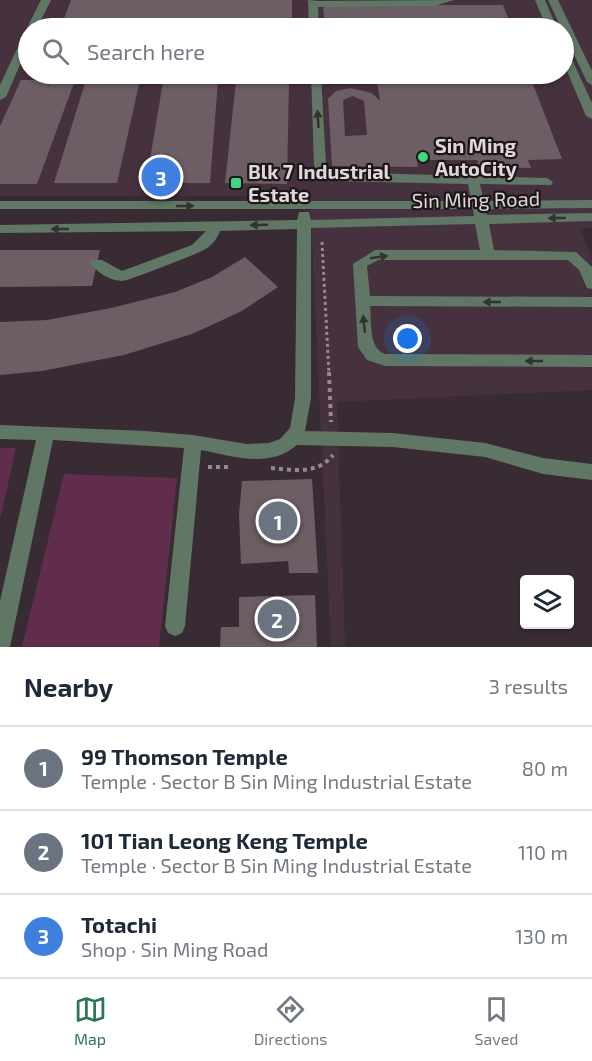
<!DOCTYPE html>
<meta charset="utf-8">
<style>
:root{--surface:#fff;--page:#f2f2f3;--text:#1f2937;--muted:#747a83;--line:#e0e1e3;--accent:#2e7756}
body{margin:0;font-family:"Exo 2",sans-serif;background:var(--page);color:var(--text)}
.controls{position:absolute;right:18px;bottom:18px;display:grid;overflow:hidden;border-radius:6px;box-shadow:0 2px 4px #0004}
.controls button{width:54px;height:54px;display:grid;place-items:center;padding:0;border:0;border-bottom:2px solid var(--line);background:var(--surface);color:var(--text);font:30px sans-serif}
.you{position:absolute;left:408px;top:339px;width:21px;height:21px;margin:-15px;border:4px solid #fff;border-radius:50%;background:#1a73e8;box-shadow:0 0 0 9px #1a73e833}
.badge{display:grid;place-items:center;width:39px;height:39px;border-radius:50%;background:var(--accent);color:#fff;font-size:20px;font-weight:700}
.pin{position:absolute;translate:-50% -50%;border:3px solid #fff;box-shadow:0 2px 6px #0006}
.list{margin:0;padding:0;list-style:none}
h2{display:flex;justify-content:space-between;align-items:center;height:78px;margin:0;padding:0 24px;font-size:26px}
h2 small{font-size:20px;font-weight:400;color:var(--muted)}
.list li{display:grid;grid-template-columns:39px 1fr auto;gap:18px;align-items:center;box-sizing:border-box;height:84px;padding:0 24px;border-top:2px solid var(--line)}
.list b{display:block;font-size:22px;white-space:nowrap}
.list p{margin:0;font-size:20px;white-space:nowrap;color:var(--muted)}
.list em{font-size:20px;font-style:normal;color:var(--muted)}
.icon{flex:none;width:33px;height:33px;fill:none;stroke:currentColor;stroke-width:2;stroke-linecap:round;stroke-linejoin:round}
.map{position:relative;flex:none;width:592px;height:647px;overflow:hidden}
.search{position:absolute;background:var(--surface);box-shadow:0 2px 4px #0004;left:18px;right:18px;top:18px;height:66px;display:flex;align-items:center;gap:15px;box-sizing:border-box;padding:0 21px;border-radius:33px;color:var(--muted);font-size:22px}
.sheet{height:330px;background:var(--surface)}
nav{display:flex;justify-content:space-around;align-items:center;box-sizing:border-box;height:84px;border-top:2px solid var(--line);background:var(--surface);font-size:16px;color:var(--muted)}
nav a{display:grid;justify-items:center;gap:3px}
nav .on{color:var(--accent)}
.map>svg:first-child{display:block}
.built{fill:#46323e;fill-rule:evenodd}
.green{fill:#602d4c}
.building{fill:#6d5d65;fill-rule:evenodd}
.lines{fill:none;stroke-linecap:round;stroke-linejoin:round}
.path-far1{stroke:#94898f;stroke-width:3;stroke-dasharray:3 3;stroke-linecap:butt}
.path{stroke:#94898f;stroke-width:4;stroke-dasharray:4 4;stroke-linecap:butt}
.minor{fill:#5f7764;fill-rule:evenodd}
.oneway{fill:#303330}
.poi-dot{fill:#40d77c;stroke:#1c1619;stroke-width:2}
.labels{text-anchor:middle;stroke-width:4.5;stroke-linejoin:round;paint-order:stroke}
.poi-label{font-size:20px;font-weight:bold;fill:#e0d7db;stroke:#1c1619;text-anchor:start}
.street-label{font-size:20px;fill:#e0d7db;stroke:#1c1619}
</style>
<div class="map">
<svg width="592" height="647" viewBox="0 0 592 647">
<rect width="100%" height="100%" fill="#392b33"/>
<!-- built -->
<path class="built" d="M0,0h592v228h-12l12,33v129l-255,12 8,245h-14l-21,-451h-310zM28,28h536v46h-536z"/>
<!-- green -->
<path class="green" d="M0,448h16l-16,72z
M64,474l113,4 -18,169h-137z"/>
<!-- building -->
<path class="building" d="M71,0h221v20l-229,1z
M323,5h180l9,23h-187z
M376,74h153l33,85 -34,1 3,8 -52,-1 -2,-7h-60l1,7 -86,-1 -4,-67 8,-8 14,-3 22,5 8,8zM353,96l11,5 3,34 -22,1 -2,-36z
M21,80h54l-38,104h-37v-58z
M86,80h54l-23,103h-63z
M218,81l-8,102h-64l17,-101z
M236,81h53l-2,103 -62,-1z
M0,250h100l-8,36 -92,1z
M245,257l33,30 -36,24 -50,23 -68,21 -82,16 -42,4v-53l47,-2 64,-12 64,-16 37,-15z
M312,479l6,94h-29l-1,-12 -47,3 -2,-50 3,-33z
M315,595l2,52h-97l1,-20h18v-30z"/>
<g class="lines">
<!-- path-far1 -->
<path class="path-far1" d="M322,242l7,132"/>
<!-- path -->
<path class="path" d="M329,372l2,50
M208,467h23
M271,468c22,2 46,7 62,-13"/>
<!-- minor -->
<path class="minor" d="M41,0h10l-14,28 -9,2 -1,-2z
M308,0l10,1 136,-1 -20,6 -116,1 1,21h-10z
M535,0h10l12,28h-10z
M548,0h10l34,71v14l-5,-3z
M28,33v13l-22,51 -6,3v-15l23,-49z
M564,50l5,3 23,50v16l-6,-3 -22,-52z
M311,74h10l5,91 3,7 218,6 6,4 -2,3 -71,-1 4,17 108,-1v8l-107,1 2,6 105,-2v8l-103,3 5,26 82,2 16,15v22l-5,-1 -8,-18 -11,-10h-190l-11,6 3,30 222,1v10l-222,-1c2,16 -2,42 15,48l207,1v12l-207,-1 -18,-6 -9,-13 -5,-83 22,-14h105l-5,-26 -164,4v170l-6,33 88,2 92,10 58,15 49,6v16l-49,-6 -58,-17 -92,-10 -96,-2c-27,24 -65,11 -96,5l-16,176 -3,7 -7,3 -7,-3 -3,-7 19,-178 -131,-8 -43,207h-10v-46l36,-161 -36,-1v-14l145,6 48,4 54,9 22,-1 11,-4 10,-11 5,-30 2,-169 -77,2c-3,9 -10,16 -18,20 -8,4 -74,30 -80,30 -11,0 -26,-9 -32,-18l2,-3h10l20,11 70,-26 14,-14 -206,2v-8l297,-5 2,-8h10l2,8 163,-4 -1,-7h-473v-8h471l-3,-17 -136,-3 -12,-4 -6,-12z"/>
</g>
<!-- one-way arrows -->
<defs><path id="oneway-solid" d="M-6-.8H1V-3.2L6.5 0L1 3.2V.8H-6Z" transform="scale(1.5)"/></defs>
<g class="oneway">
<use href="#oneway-solid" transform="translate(318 119) rotate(-93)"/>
<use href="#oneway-solid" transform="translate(185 206)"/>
<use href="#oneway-solid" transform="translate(557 218) rotate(179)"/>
<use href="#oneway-solid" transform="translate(259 225) rotate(178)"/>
<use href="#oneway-solid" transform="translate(60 229) rotate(-180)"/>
<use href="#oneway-solid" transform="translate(379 257) rotate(-8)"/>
<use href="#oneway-solid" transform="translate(492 302) rotate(-180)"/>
<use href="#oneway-solid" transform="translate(364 324) rotate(-96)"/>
<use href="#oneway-solid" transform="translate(534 361) rotate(-180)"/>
</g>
<!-- markers -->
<g class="poi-dot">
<circle cx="423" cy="157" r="6"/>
<rect x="230" y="177" width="12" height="12" rx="3"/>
</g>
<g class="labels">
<!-- poi labels -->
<g class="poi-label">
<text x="435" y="153">Sin Ming<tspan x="435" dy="23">AutoCity</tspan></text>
<text x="248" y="179">Blk 7 Industrial<tspan x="248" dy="23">Estate</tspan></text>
</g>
<!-- street labels -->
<g class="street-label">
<text transform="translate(476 200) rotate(-1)" y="7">Sin Ming Road</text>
</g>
</g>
</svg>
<div class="controls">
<button><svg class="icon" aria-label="layers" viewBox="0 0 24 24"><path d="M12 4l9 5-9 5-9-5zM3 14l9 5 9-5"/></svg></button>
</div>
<div class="you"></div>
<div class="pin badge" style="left:278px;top:521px;background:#6b7280">1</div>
<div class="pin badge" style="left:277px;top:619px;background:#6b7280">2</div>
<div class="pin badge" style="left:161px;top:177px;background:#3f7fe0">3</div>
<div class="search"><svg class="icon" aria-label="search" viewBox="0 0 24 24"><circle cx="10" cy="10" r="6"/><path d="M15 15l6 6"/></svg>Search here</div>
</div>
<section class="sheet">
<h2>Nearby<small>3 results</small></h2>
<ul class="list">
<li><span class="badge" style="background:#6b7280">1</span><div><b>99 Thomson Temple</b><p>Temple · Sector B Sin Ming Industrial Estate</p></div><em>80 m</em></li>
<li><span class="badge" style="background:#6b7280">2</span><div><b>101 Tian Leong Keng Temple</b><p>Temple · Sector B Sin Ming Industrial Estate</p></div><em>110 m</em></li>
<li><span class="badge" style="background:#3f7fe0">3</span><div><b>Totachi</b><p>Shop · Sin Ming Road</p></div><em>130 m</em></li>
</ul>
</section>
<nav>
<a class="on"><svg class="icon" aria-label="map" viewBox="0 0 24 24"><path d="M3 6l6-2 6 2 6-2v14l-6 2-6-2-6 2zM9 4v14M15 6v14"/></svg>Map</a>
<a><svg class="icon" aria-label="directions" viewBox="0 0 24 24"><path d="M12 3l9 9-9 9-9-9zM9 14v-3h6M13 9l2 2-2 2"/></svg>Directions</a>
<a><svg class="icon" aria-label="saved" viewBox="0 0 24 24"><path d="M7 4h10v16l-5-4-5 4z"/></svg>Saved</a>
</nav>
